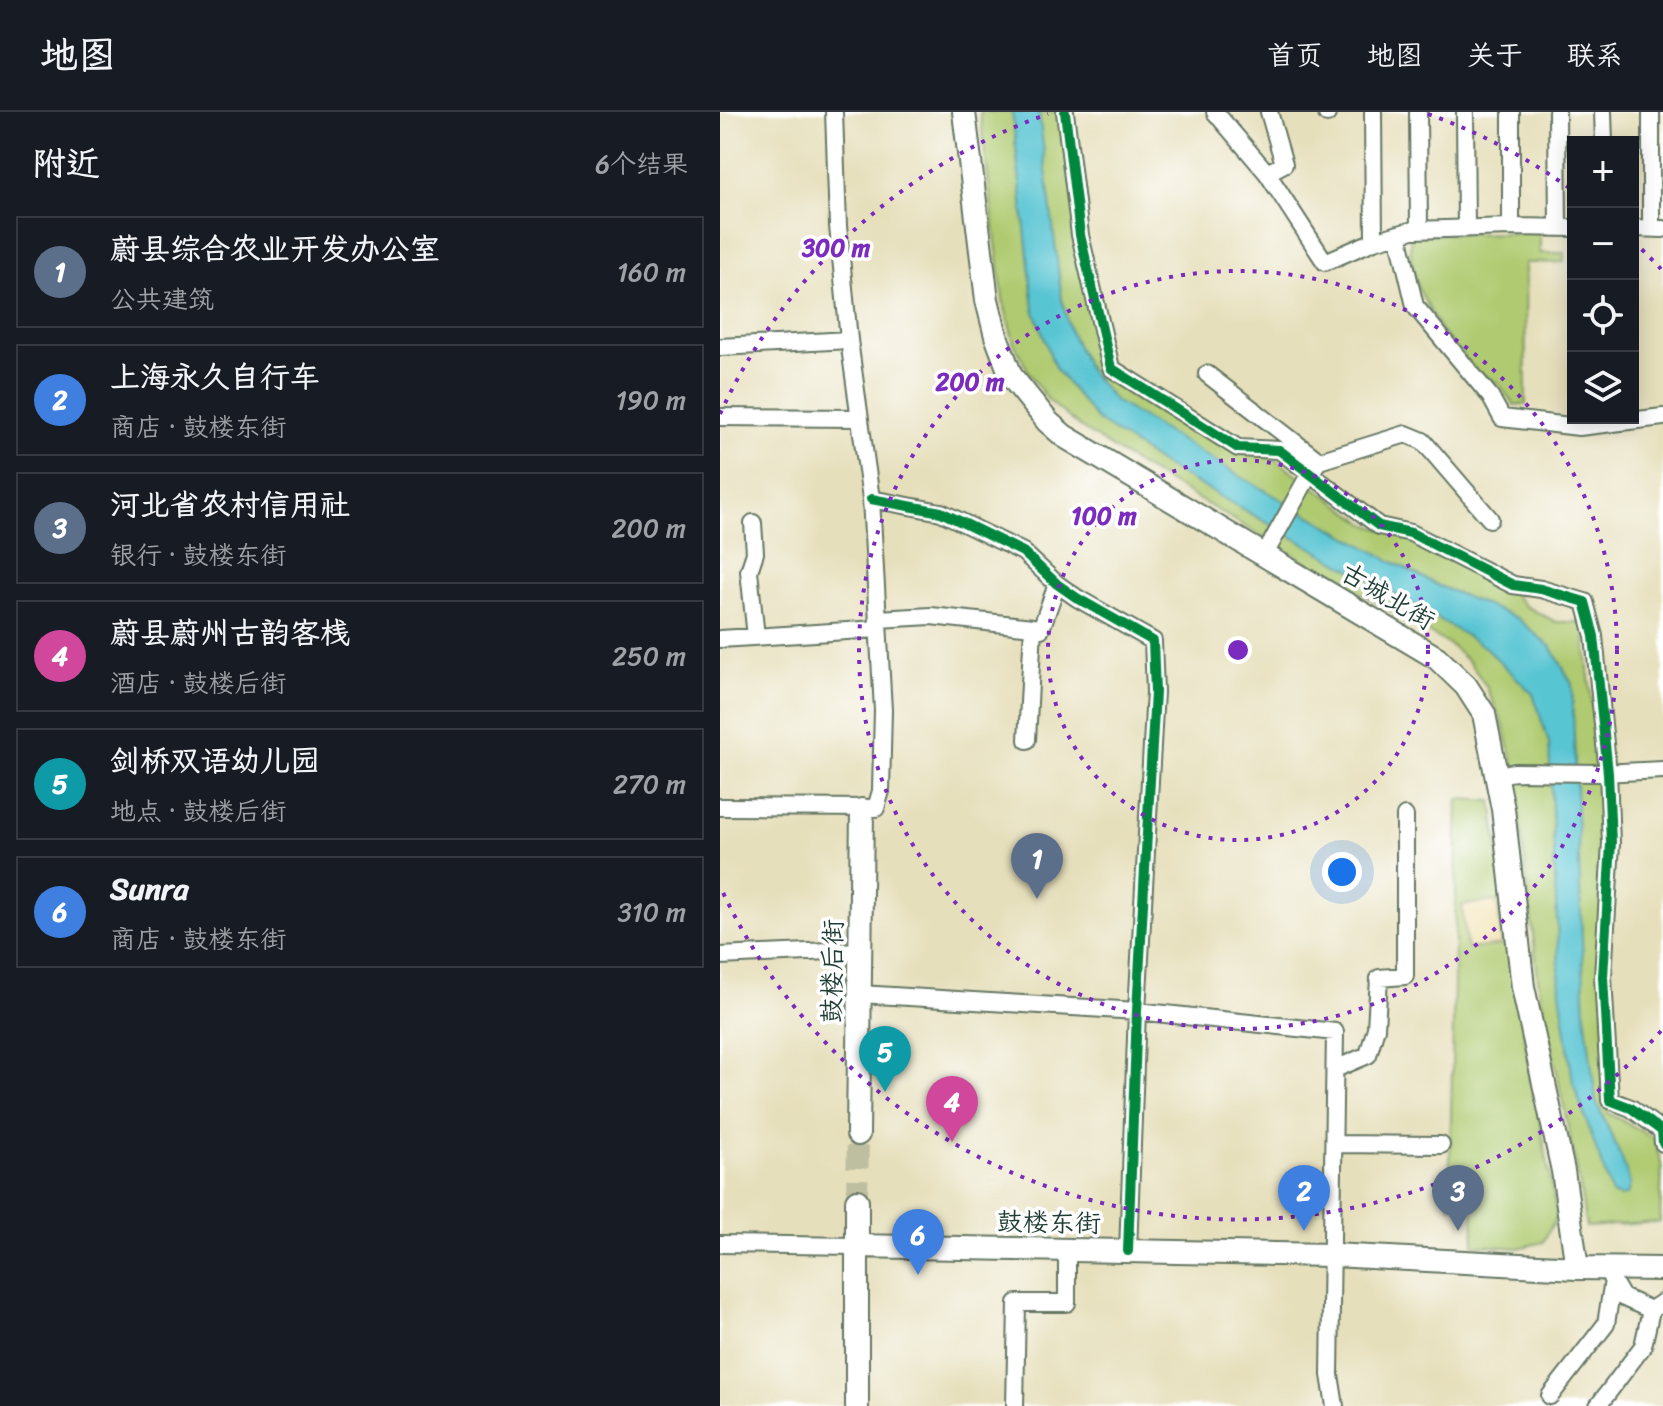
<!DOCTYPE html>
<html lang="zh">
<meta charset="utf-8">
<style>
:root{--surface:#171b24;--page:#20242c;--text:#f1f3f6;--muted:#9ea1a6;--line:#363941;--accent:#7c3aed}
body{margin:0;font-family:Sriracha,"LXGW WenKai TC",sans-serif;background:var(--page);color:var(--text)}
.controls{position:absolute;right:24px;top:24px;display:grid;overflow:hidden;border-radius:0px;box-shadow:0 4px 20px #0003}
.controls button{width:72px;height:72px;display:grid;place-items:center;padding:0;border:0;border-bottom:2px solid var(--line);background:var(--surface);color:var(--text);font:40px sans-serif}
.you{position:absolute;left:622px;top:760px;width:28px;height:28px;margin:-20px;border:6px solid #fff;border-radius:50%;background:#1a73e8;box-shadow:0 0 0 12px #1a73e833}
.badge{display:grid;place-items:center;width:52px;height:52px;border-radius:50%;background:var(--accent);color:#fff;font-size:26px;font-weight:700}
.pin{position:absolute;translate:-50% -66px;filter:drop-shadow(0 2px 4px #0008)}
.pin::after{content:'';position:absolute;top:42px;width:28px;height:24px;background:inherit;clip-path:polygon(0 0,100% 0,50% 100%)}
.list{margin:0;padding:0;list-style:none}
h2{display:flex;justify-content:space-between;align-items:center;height:104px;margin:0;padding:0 32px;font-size:34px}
h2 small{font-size:26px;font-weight:400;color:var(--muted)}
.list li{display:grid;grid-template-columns:52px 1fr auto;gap:24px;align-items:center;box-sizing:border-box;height:112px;margin:0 16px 16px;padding:0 16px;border:2px solid var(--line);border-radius:0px}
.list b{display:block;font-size:30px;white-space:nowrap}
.list p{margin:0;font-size:26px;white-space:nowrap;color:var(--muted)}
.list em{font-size:26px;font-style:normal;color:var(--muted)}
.icon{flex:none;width:44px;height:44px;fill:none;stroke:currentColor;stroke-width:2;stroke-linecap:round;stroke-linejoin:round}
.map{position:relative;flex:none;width:943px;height:1294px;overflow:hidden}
header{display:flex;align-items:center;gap:48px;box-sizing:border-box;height:112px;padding:0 40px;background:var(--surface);border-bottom:2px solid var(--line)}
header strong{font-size:38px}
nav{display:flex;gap:44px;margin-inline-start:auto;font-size:28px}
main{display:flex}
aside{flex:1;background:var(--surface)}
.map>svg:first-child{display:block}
.green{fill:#afca70;stroke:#678452;stroke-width:2}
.sand{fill:#eeda9e;stroke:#868c69;stroke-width:2}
.water{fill:#59c5d3;stroke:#3c8184;stroke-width:2}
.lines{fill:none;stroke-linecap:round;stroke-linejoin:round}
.major-tunnel{stroke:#bebfa0;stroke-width:22;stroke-dasharray:22 11;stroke-linecap:butt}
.minor-casing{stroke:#657663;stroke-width:20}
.major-casing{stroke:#657663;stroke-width:26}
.minor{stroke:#fff;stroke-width:16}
.major{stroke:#fff;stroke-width:22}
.cycleway-casing{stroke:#fff;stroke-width:15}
.cycleway{stroke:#00873e;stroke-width:10}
.ring{fill:none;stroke:#7b2cbf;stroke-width:4;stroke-dasharray:4 8}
.labels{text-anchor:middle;stroke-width:7;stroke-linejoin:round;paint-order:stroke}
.street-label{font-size:26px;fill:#1f3d34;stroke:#fff}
.centre{fill:#7b2cbf;stroke:#fff;stroke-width:4}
.ring-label{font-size:24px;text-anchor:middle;font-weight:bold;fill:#7b2cbf;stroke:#fff;stroke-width:7;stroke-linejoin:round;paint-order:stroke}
</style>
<header>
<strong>地图</strong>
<nav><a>首页</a><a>地图</a><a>关于</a><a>联系</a></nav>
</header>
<main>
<aside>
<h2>附近<small>6个结果</small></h2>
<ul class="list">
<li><span class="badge" style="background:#5c6f8a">1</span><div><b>蔚县综合农业开发办公室</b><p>公共建筑</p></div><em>160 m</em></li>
<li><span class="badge" style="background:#3f7fe0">2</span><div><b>上海永久自行车</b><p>商店 · 鼓楼东街</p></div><em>190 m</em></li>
<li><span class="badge" style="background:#5c6f8a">3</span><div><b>河北省农村信用社</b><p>银行 · 鼓楼东街</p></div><em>200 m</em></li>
<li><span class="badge" style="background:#d1479c">4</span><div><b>蔚县蔚州古韵客栈</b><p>酒店 · 鼓楼后街</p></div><em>250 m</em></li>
<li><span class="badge" style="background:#0f9aa8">5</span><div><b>剑桥双语幼儿园</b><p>地点 · 鼓楼后街</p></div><em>270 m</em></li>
<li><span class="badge" style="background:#3f7fe0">6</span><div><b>Sunra</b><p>商店 · 鼓楼东街</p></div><em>310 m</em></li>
</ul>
</aside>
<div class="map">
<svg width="943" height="1294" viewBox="0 0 943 1294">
<rect width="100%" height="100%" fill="#fff"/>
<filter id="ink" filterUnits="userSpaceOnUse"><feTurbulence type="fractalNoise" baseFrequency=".0125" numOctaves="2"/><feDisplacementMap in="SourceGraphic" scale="16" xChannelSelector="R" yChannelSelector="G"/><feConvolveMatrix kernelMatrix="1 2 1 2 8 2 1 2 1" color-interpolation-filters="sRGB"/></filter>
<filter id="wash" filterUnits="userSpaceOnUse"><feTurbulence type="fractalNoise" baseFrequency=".006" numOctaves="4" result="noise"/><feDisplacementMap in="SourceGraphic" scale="32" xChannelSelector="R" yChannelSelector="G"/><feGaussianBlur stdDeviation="1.8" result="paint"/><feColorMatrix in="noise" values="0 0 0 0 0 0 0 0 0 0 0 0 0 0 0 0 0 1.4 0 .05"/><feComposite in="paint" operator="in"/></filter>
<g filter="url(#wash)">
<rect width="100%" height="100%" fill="#e6dfbb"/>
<!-- green -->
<path class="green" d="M260,0h80l46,260 168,86 94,67 45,13 99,54 13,14 31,16h27l23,210 -2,266 4,15 46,25 8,29 -2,55 -74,5 -8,-52 -39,-189 -26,-225 -10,-37 -17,-38 -16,-23 -20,-18 -321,-186 -49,-32 -33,-28 -18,-26 -15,-30 -11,-43z
M820,121v20h24v9l-39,1 1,141 -12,1 -15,-21 -22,-12 -36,-41 -23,-43 -7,-30 -1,-24z
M738,687l34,2 23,182 42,233 -14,26 -24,6 -45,-3 -1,-39h-24z"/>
<!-- sand -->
<path class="sand" d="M777,789l5,44 -35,4 -5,-44z"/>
<!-- water -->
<path class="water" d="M292,0h27l23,188 8,31 19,40 26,30 128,77 152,85 44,23 78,32 35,30 20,36 13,329 11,88 26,58 8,25 -3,11 -7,2 -8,-3 -39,-111 -13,-92 -11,-248 -16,-49 -47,-46 -61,-37 -263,-147 -65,-44 -42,-52 -21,-59z"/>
</g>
<g filter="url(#ink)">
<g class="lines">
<!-- major-tunnel -->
<path class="major-tunnel" d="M137,1089l1,-67"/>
<!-- minor casing -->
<g class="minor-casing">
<path id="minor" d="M114,0l4,114 11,114
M345,0l15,123 31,133 127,80 41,2 100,76 32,7 102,52 28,4 44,13 9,34 14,137 3,70 -8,134 7,123 21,8 31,23 1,12
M495,0l52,61 58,89 49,-21 39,-11 98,-3v-115
M607,0v2
M653,0l1,129
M698,0l1,118
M745,0l1,117
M837,0l1,116
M883,0l1,30
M931,0v117
M547,61l17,-9 -15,-52
M791,115l62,1
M913,116l30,1
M678,122l17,72 75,90 12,22 77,9 84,-10
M0,235l129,-7 22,159 12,211 -2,81 -5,17 -156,-1
M487,262l112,87 -9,12 -45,81
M0,305l140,1
M599,349l87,-27 17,7 67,78
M151,387l70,13 82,40 34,32 20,14 76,43 2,51 -18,319 -9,240
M33,411l2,30 -6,18 7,66
M158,507l53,-3 102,11 -6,113
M313,515l8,2 16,-45
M0,527l158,-10
M777,663l18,-3 86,1 62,-3
M0,844l110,-5 31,1
M140,882l277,17 198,21 -5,343 5,31
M615,957l33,-14 8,-27 3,-50 26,-2v-160
M614,1032l107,1
M0,1132l136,2
M891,1166l11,19 29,13
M830,1284l56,-72 7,-44
M295,1294l2,-103h50v-53
M878,1294l45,-60 8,-36 12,-8"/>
</g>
<!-- major casing -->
<g class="major-casing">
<path id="major" d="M244,0l23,188 9,36 15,40 37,46 16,14 373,222 29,28 18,28 19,95 20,178 40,184 14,97
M138,1022l4,-324
M136,1134l477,9 244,13 86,1
M137,1294v-205"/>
</g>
<!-- minor -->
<use href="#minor" class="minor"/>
<!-- major -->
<use href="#major" class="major"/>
<!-- cycleway casing -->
<g class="cycleway-casing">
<path id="cycleway" d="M345,0l15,123 31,133 127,80 41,2 100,76 32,7 102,52 28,4 44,13 9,34 14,137 3,70 -8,134 7,123 21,8 31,23 1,12
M151,387l70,13 82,40 34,32 20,14 76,43 2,51 -18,319 -9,240"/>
</g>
<!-- cycleway -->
<use href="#cycleway" class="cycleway"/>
</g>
</g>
<!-- distance rings -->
<g class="ring">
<circle cx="518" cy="538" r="190"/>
<circle cx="518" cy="538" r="379"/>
<path d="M941 919A569 569 0 0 1 0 774M0 302A569 569 0 0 1 328 2M708 2A569 569 0 0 1 852 78M913 129A569 569 0 0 1 941 157"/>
</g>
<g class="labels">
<!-- street labels -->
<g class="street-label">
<text transform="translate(668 484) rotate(31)" y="9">古城北街</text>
<text transform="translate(112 859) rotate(-89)" y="9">鼓楼后街</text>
<text transform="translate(329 1110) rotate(1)" y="9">鼓楼东街</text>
</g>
</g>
<circle cx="518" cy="538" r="12" class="centre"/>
<g class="ring-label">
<text x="116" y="144">300 m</text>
<text x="250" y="278">200 m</text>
<text x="384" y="412">100 m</text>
</g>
</svg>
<div class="controls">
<button>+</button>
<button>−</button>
<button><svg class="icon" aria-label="locate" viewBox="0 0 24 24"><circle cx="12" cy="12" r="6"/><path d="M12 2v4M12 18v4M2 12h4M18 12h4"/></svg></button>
<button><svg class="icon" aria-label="layers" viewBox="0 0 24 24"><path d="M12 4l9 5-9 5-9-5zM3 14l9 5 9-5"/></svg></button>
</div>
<div class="you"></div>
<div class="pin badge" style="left:317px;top:787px;background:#5c6f8a">1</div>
<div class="pin badge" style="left:584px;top:1119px;background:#3f7fe0">2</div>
<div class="pin badge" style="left:738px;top:1119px;background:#5c6f8a">3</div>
<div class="pin badge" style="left:232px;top:1030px;background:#d1479c">4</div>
<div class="pin badge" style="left:165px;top:980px;background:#0f9aa8">5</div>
<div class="pin badge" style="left:198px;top:1163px;background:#3f7fe0">6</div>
</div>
</main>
